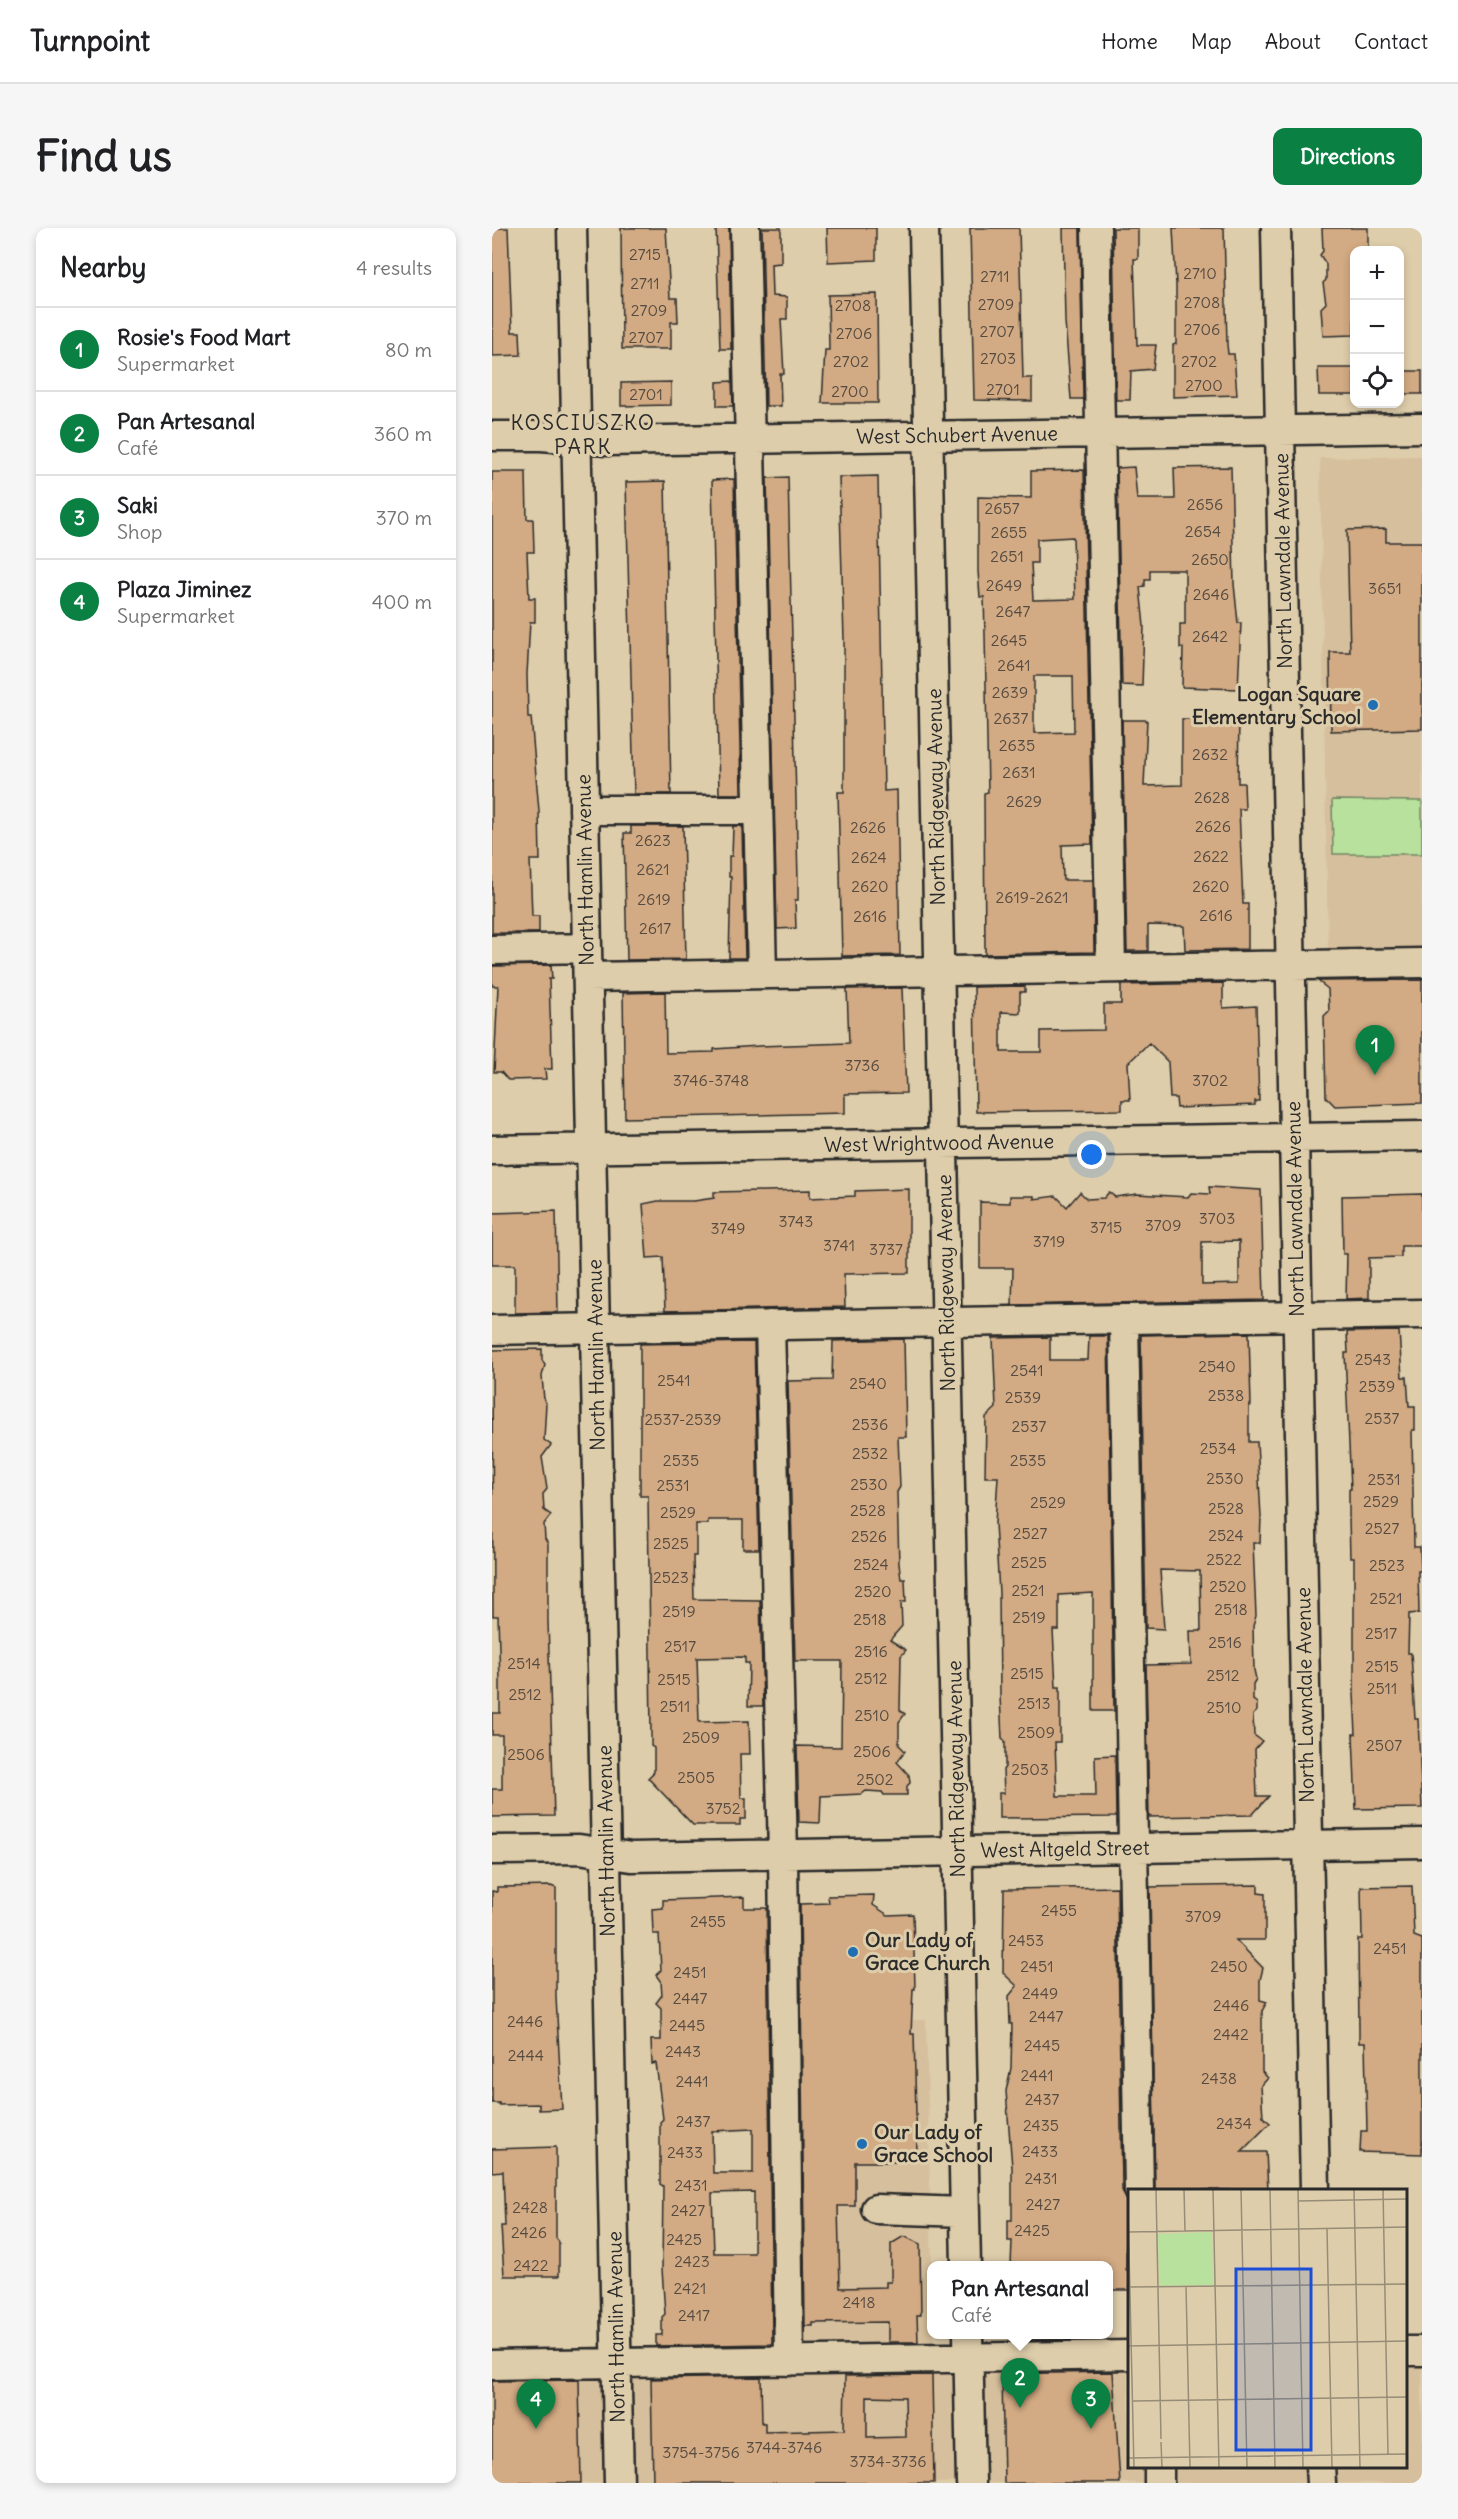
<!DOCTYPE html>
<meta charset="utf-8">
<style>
:root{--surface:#fff;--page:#f6f6f6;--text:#202124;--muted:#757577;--line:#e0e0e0;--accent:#0b8043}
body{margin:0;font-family:Delius,sans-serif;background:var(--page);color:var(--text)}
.controls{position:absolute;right:18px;top:18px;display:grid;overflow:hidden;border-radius:12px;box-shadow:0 3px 9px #0003}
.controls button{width:54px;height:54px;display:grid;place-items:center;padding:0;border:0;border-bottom:2px solid var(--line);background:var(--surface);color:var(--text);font:30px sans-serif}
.you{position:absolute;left:600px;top:927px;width:21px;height:21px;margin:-15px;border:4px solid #fff;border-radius:50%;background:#1a73e8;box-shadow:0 0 0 9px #1a73e833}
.badge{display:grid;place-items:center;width:39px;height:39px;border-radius:50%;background:var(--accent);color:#fff;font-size:20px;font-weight:700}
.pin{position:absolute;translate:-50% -50px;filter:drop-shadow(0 2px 3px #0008)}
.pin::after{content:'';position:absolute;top:32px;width:21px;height:18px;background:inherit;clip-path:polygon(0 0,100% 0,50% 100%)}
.popup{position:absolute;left:435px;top:2033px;width:186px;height:78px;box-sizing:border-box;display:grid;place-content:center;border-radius:12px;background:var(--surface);filter:drop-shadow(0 2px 4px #0005);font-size:20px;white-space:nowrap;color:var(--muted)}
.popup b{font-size:22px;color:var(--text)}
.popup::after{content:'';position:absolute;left:50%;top:100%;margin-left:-12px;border:12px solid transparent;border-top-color:var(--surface)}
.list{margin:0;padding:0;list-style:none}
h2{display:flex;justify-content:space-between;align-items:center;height:78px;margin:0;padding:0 24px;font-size:26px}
h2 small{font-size:20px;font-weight:400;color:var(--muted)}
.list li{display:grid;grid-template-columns:39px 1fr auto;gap:18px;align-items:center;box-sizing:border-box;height:84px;padding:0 24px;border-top:2px solid var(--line)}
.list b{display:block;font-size:22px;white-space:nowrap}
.list p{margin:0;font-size:20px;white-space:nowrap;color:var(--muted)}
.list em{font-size:20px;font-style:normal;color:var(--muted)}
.icon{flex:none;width:33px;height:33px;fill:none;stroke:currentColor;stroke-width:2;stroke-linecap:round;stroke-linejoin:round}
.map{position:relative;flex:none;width:930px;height:2255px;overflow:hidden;border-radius:12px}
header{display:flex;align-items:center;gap:36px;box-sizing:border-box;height:84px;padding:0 30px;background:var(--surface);border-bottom:2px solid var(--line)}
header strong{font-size:28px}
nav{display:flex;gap:33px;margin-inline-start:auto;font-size:21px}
.intro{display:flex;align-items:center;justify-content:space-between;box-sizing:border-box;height:144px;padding:0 36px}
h1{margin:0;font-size:42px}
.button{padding:15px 27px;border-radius:12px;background:var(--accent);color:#fff;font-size:21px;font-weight:700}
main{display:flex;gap:36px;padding:0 36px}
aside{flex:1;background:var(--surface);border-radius:12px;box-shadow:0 3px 9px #0003}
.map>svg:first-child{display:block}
.built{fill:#d6bf9c}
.green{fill:#b8e19d;stroke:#728664;stroke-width:1.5}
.building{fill:#d2aa83;stroke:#2b2b2b;stroke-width:1.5;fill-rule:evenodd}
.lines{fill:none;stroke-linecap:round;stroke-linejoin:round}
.minor-casing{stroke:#2b2b2b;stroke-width:33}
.minor{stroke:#decdaa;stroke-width:28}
.poi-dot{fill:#1f6fb2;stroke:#decdaa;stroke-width:2}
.labels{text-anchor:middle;stroke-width:6;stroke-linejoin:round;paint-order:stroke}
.number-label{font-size:16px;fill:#554b41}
.street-label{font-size:20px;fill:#2b2b2b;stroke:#decdaa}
.poi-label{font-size:20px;font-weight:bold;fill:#2b2b2b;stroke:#decdaa;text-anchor:start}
.neighbourhood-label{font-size:21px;letter-spacing:1.5px;fill:#2b2b2b;stroke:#decdaa}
.inset-road{fill:none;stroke:#968c77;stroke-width:1.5}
.view{fill:#1d4ed8;fill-opacity:0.15;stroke:#1d4ed8;stroke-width:3}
.inset-edge{fill:none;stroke:#2b2b2b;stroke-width:3}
</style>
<header>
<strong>Turnpoint</strong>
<nav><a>Home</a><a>Map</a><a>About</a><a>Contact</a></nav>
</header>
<div class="intro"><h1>Find us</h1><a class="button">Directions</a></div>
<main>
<aside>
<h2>Nearby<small>4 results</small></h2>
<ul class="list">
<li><span class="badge">1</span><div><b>Rosie's Food Mart</b><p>Supermarket</p></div><em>80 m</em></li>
<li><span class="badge">2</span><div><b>Pan Artesanal</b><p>Café</p></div><em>360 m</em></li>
<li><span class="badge">3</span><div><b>Saki</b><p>Shop</p></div><em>370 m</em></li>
<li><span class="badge">4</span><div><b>Plaza Jiminez</b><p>Supermarket</p></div><em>400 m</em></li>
</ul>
</aside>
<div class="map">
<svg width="930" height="2255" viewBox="0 0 930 2255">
<rect width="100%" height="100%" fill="#decdaa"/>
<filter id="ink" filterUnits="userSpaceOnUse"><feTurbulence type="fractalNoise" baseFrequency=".0167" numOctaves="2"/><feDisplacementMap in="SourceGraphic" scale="12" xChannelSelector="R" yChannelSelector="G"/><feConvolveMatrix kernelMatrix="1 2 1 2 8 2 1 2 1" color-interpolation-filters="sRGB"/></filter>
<g filter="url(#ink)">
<!-- built -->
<path class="built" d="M930,228v496l-94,1 -8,-495z
M300,1769h23v25l111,-2 8,331 -134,2z
M914,2126h16v129h-930v-114l637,-10 1,107h276z"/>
<!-- green -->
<path class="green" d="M840,572l90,1v53h-89z"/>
<!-- building -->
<path class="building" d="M0,0h16l4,104h8l1,23 -29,1z
M129,0h45l4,70h7l1,24h-7v27h-49z
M224,0h13l2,121h-11z
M270,0h19v35l-10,1 1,32 15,1v22h-6l3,55h-4l1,32h-15z
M335,0h49v32l-48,2z
M478,0h49l4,150h9v23l-58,-1z
M571,0h17l3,171h-12l-6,-78z
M621,0h25v31h-4l3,86h19l-3,24 -22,2 -1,29h-14z
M681,0h51l3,116 1,10h6l3,41 -64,2v-52l3,-1v-59z
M830,0h46v22h-14v85l-31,1 -2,-28 5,-5 -3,-20 3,-3v-16l-6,-9 3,-4z
M385,66l1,109h-56l3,-53h4l-1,-55z
M826,140h36v27h-35z
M908,143h22v23h-22z
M240,153l1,25h-16v-24z
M179,154v23l-50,1v-23z
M642,239l3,32h38l-1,-31 57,-1 3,117 4,39h3l-3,66 -56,-2 1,-39h-3v-24h5v-54h-35v9h-5v7l-5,1 4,39 -2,60 -20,-1 -5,-217z
M592,242l8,374 -30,1 1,35h30l1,72 -109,2 -1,-161 4,-1 -3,-157 -1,-38h-4l-2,-26v-74l53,1v-27zM581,309l2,62 -42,1 -2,-37h6v-24zM542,448h39l1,56 -40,1z
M0,244h34l1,47h6l1,33h-7l2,46h6v24h-5l-3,52 1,43h3l8,94 1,49h-10l2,56h7v17h-47z
M386,248l6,315 13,-1 3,165 -58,1 -4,-164h6v-153l-5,-162z
M296,249l10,403v20h-3l1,28 -19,1 -10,-451z
M242,251l7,315h-22l-7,-314z
M173,253l6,313h-37l-8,-312z
M894,301v13h36v187l-91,2 -1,-79h20l-3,-122z
M747,490l-1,65h6l1,26h-6l4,95h5v45l-63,1 -1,-24 -36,-1v26h-21l-5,-231h25l-3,66 38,-1v-66z
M139,598h52l3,133 -59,1 -3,-127h7z
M241,598h9l3,132h-16l2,-81h-2v-21h3z
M59,737l1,14h-3l3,90h-7l1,10 -38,1 -7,-8h-7l4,-86h-6v-20z
M930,752v123l-87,3 -9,-9 -2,-81 5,-5 -1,-22 -10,-8z
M731,755v25l33,-2 3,95h-4v4l-78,3 -1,-10h-6l-2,-36 -19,-19 -21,20 2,37h-8v10l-146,2 -2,-125 51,-1v6h-5v21l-19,-1v40h40v-21l63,-1v-26h17v-19z
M410,760l4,105 -61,1v19l-220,5 -2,-125 42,-1 1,61 48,-1v-3l45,-3 90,-3 -2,-54z
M717,959l52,3 3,110 -252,5 1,-37h-33v-66l30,1v-7h24v3l22,-3 11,11 13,-15 7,7 17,-1 5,-6 6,5 22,-3 51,3 3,-4 19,1zM747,1013v43l-37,1v-43z
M417,961v84l-65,1 1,33 -180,4 -2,-54 -16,1 -4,-54 15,-3h36l20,-3v-6l96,-2v8l45,-2v-5z
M930,966v52h-21v11l-32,1v40l-23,1 1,-45h-4l-1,-58z
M64,983l2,101 -43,1v-48h-23v-52z
M907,1103l3,46h5l2,29h6v24h-3l2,117h6l1,24h-3l1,42 -10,1 -1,39h3l4,66h3l4,89 -66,1 -3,-75h3l-2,-40v-136h-4l-1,-41v-28h2l-6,-136h3l-1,-21z
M757,1105l2,72h-2v37h8l4,75 -1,26h-7l3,73 -3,10 1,44 2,9 -3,5v16l4,3v8l-4,4 1,20 8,6 -7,8 2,47h12l-17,19 -103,2 -3,-152 45,-1 -1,-33h11l-1,-60 -40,-1 4,59 -18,-1 -5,-293z
M597,1108h19l6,375h-21v-118l-34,2v35h-6l3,57h4v55h-5l2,54h39l-1,-40 20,-1 1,62 -117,1v-25h5l-1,-23 2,-3v-26l-3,-3 -2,-42 -1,-103 -4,-70 3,-46h-13l1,-60 10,-9 -3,-70 57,-1v23h38z
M412,1111l2,98h-8l2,50 -3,5 2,72 2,15h4l1,23h-5l1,24 -12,14 16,10 -5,6 -1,54 5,4 -6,8v23l6,6 -8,11 12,13 1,8 -3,3v9h-23l-2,-3 -16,-1 -4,3 -41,2 -1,27 -21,-1 -2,-76 44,1 1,-86h-47l-7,-280 44,-1 1,-39z
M262,1114l5,207h-16v-29h-35v4h-12v32h-3l1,43 66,1 3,106h-15l1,-43h-4v-6l-48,1 2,64 50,-1 1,33h-10l1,44h5v21h-6v6h-47l-45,-47 6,-6v-24l-3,-2v-13l-3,-237h-8v-152z
M50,1121v11l3,5 -3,11 2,24 2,3 -2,37 7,5 -9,12 5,32 -4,5 1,16 7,5 -7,9 1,15 3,5v77l6,195 -62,1v-28h10v-54h-10v-22h8v-31l-2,-66h-5l-1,-266z
M766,1657v8l7,1v46h-29l27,28 -3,12v20l7,2 -5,9v61l6,6 -7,8 2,31 7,6 -29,29h25l2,38h-113l-5,-303z
M59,1658l5,2v109l6,112 -23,1v-6l-40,1v-2h-7v-212l5,1v-5z
M920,1658l2,50 8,3v215l-62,-2 1,-21h6l-2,-88h-6v-15l-1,-89h4l-1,-52z
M625,1659l5,303 5,11 -1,69h4v20h-22v-25h-97l1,-24h-4v-21h4v-53l-6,-76 5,-23 1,-44h-2l-1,-28 8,-10 -14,-13 1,-84z
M382,1667l-1,10 15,10 25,-1 2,75h-2l-2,45h3l3,120h-9v8h-53v44h-17l2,82 46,-1v-5h5v-38l13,-8 16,8 1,71h-4l1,27h-30v-20l-75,1v3h-8l-5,-422 29,-1 -1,-7z
M252,1669v11h23l5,436 -116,2v-11h6v-18l3,-3 -3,-45 1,-83 -3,-2v-62l3,-3 -7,-56 -4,1 -1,-24h10v-32l-5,-5 6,-8 -1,-13 -5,-7 5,-5 -2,-36h-6l-1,-25 11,-1v-8zM261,1901v44h-40l-1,-42zM262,1964v61h-40l-2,-60z
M64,1919v91l3,4v34h-55l-3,-50h4l-2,-55 -11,1v-23z
M526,2106h63l1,5 -64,1z
M621,2144l7,111h-116l-2,-109z
M440,2147l2,108h-281l-2,-104 110,-2 1,46h3v9l79,-2 1,-54zM375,2168l38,1 1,40 -39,1z
M87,2152l2,103h-89v-102z"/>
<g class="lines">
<!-- minor casing -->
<g class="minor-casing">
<path id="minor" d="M80,0l47,2255
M253,0l17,746
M432,0l42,2038
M604,0l15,740
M784,0l39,1962
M0,208h49l65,5 816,-13
M92,582h174
M0,722l95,-2
M96,749l834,-14
M0,922l930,-14
M632,1091l15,871
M278,1097l13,529 6,507
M0,1102l930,-16
M0,1622l87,-1 52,8 791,-14
M384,1981l89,3
M476,2106l3,149
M914,2123h16
M0,2137l638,-10
M667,2238v17
M828,2238l1,17"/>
</g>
<!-- minor -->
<use href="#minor" class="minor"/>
</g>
</g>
<!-- markers -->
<g class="poi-dot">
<circle cx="881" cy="477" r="6"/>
<circle cx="361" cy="1724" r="6"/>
<circle cx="370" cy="1916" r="6"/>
</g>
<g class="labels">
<!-- number labels -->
<g class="number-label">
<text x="153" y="32">2715</text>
<text x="708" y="51">2710</text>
<text x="503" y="54">2711</text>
<text x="153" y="61">2711</text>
<text x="710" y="80">2708</text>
<text x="504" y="82">2709</text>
<text x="361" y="83">2708</text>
<text x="157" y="88">2709</text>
<text x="710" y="107">2706</text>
<text x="505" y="109">2707</text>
<text x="362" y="111">2706</text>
<text x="154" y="115">2707</text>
<text x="506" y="136">2703</text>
<text x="359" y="139">2702</text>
<text x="707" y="139">2702</text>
<text x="712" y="163">2700</text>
<text x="511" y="167">2701</text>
<text x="358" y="169">2700</text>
<text x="154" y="172">2701</text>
<text x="713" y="282">2656</text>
<text x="510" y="286">2657</text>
<text x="711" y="309">2654</text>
<text x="517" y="310">2655</text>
<text x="515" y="334">2651</text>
<text x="718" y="337">2650</text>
<text x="512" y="363">2649</text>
<text x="893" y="366">3651</text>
<text x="719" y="372">2646</text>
<text x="521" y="389">2647</text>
<text x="718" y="414">2642</text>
<text x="517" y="418">2645</text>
<text x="522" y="443">2641</text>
<text x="518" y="470">2639</text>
<text x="519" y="496">2637</text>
<text x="525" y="523">2635</text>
<text x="718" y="532">2632</text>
<text x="527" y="550">2631</text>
<text x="720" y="575">2628</text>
<text x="532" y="579">2629</text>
<text x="721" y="604">2626</text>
<text x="376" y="605">2626</text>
<text x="161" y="618">2623</text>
<text x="719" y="634">2622</text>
<text x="377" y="635">2624</text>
<text x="161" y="647">2621</text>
<text x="378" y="664">2620</text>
<text x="719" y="664">2620</text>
<text x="540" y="675">2619-2621</text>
<text x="162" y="677">2619</text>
<text x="724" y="693">2616</text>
<text x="378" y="694">2616</text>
<text x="163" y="706">2617</text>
<text x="370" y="843">3736</text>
<text x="219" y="858">3746-3748</text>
<text x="718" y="858">3702</text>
<text x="725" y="996">3703</text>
<text x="304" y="999">3743</text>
<text x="671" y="1003">3709</text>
<text x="614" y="1005">3715</text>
<text x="236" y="1006">3749</text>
<text x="557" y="1019">3719</text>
<text x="347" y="1023">3741</text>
<text x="394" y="1027">3737</text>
<text x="881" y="1137">2543</text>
<text x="725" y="1144">2540</text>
<text x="535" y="1148">2541</text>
<text x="182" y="1158">2541</text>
<text x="376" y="1161">2540</text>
<text x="885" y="1164">2539</text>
<text x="734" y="1173">2538</text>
<text x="531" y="1175">2539</text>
<text x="890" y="1196">2537</text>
<text x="191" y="1197">2537-2539</text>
<text x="378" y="1202">2536</text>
<text x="537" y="1204">2537</text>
<text x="726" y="1226">2534</text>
<text x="378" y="1231">2532</text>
<text x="189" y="1238">2535</text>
<text x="536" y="1238">2535</text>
<text x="733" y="1256">2530</text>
<text x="892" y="1257">2531</text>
<text x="377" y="1262">2530</text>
<text x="181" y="1263">2531</text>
<text x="889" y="1279">2529</text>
<text x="556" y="1280">2529</text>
<text x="734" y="1286">2528</text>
<text x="376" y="1288">2528</text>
<text x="186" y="1290">2529</text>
<text x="890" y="1306">2527</text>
<text x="538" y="1311">2527</text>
<text x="734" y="1313">2524</text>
<text x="377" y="1314">2526</text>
<text x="179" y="1321">2525</text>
<text x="732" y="1337">2522</text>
<text x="537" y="1340">2525</text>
<text x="379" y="1342">2524</text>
<text x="895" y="1343">2523</text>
<text x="179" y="1355">2523</text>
<text x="736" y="1364">2520</text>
<text x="536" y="1368">2521</text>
<text x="381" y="1369">2520</text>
<text x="894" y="1376">2521</text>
<text x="739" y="1387">2518</text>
<text x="187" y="1389">2519</text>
<text x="537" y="1395">2519</text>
<text x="378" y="1397">2518</text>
<text x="889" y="1411">2517</text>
<text x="733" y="1420">2516</text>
<text x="188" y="1424">2517</text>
<text x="379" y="1429">2516</text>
<text x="32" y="1441">2514</text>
<text x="890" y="1444">2515</text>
<text x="535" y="1451">2515</text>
<text x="731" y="1453">2512</text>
<text x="379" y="1456">2512</text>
<text x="182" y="1457">2515</text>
<text x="890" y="1466">2511</text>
<text x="33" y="1472">2512</text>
<text x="542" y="1481">2513</text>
<text x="183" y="1484">2511</text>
<text x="732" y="1485">2510</text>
<text x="380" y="1493">2510</text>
<text x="544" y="1510">2509</text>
<text x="209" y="1515">2509</text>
<text x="892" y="1523">2507</text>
<text x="380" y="1529">2506</text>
<text x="34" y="1532">2506</text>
<text x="538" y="1547">2503</text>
<text x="204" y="1555">2505</text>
<text x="383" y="1557">2502</text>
<text x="231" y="1586">3752</text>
<text x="567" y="1688">2455</text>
<text x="711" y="1694">3709</text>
<text x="216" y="1699">2455</text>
<text x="534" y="1718">2453</text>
<text x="898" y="1726">2451</text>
<text x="545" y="1744">2451</text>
<text x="737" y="1744">2450</text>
<text x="198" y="1750">2451</text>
<text x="548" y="1771">2449</text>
<text x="198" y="1776">2447</text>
<text x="739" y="1783">2446</text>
<text x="554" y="1794">2447</text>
<text x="33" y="1799">2446</text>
<text x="195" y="1803">2445</text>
<text x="739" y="1812">2442</text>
<text x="550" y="1823">2445</text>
<text x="191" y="1829">2443</text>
<text x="34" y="1833">2444</text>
<text x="545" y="1853">2441</text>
<text x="727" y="1856">2438</text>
<text x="200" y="1859">2441</text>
<text x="550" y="1877">2437</text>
<text x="201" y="1899">2437</text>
<text x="742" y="1901">2434</text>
<text x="549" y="1903">2435</text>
<text x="548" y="1929">2433</text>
<text x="193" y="1930">2433</text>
<text x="549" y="1956">2431</text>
<text x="199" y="1963">2431</text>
<text x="551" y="1982">2427</text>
<text x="38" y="1985">2428</text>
<text x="196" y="1988">2427</text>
<text x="540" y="2008">2425</text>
<text x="37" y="2010">2426</text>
<text x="192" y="2017">2425</text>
<text x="200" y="2039">2423</text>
<text x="39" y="2043">2422</text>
<text x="198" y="2066">2421</text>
<text x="367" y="2080">2418</text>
<text x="202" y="2093">2417</text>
<text x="292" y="2225">3744-3746</text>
<text x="209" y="2230">3754-3756</text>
<text x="396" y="2239">3734-3736</text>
</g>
<!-- street labels -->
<g class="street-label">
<text transform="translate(465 207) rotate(-1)" y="7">West Schubert Avenue</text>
<text transform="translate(791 333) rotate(-91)" y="7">North Lawndale Avenue</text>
<text transform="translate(444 569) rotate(-91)" y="7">North Ridgeway Avenue</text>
<text transform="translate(93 642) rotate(-91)" y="7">North Hamlin Avenue</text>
<text transform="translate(447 915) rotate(-1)" y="7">West Wrightwood Avenue</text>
<text transform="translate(803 981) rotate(-91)" y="7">North Lawndale Avenue</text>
<text transform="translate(454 1055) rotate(-91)" y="7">North Ridgeway Avenue</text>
<text transform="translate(104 1127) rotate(-91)" y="7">North Hamlin Avenue</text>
<text transform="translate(813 1467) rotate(-91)" y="7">North Lawndale Avenue</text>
<text transform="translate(464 1541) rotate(-91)" y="7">North Ridgeway Avenue</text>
<text transform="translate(114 1613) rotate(-91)" y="7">North Hamlin Avenue</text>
<text transform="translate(573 1621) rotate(-1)" y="7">West Altgeld Street</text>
<text transform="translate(124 2099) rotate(-91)" y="7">North Hamlin Avenue</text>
</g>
<!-- poi labels -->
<g class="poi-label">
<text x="869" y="473" text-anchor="end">Logan Square<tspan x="869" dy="23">Elementary School</tspan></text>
<text x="373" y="1719">Our Lady of<tspan x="373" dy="23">Grace Church</tspan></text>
<text x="382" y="1911">Our Lady of<tspan x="382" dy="23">Grace School</tspan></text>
</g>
<!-- neighbourhood labels -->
<g class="neighbourhood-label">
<text x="91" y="202">KOSCIUSZKO<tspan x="91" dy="24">PARK</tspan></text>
</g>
</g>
<!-- overview -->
<g transform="translate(636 1961)">
<rect width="279" height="279" fill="#decdaa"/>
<path d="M84,43l1,53 -54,1 -1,-52z" fill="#b8e19d"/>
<path class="inset-road" d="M28,0l5,250M56,0l1,42M85,0l6,279M113,0l6,279M142,0l5,279M170,0l5,279M226,0l6,279M255,0l5,265M170,12l109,-2M0,19l6,260M199,39l5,240M0,43l279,-5M58,97l4,182M2,98l277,-3M0,157l279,-5M4,212l275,-4M33,253l1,26M0,269l279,-4"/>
<path class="view" d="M108,80h75v181h-75z"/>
<rect width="279" height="279" class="inset-edge"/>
</g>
</svg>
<div class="controls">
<button>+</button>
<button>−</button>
<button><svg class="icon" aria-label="locate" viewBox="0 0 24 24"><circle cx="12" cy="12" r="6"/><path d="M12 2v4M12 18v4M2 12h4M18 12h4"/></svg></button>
</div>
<div class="you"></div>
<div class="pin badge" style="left:883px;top:847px">1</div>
<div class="pin badge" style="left:528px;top:2180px">2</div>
<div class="popup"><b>Pan Artesanal</b>Café</div>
<div class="pin badge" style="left:599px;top:2201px">3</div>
<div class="pin badge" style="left:44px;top:2201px">4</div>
</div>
</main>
